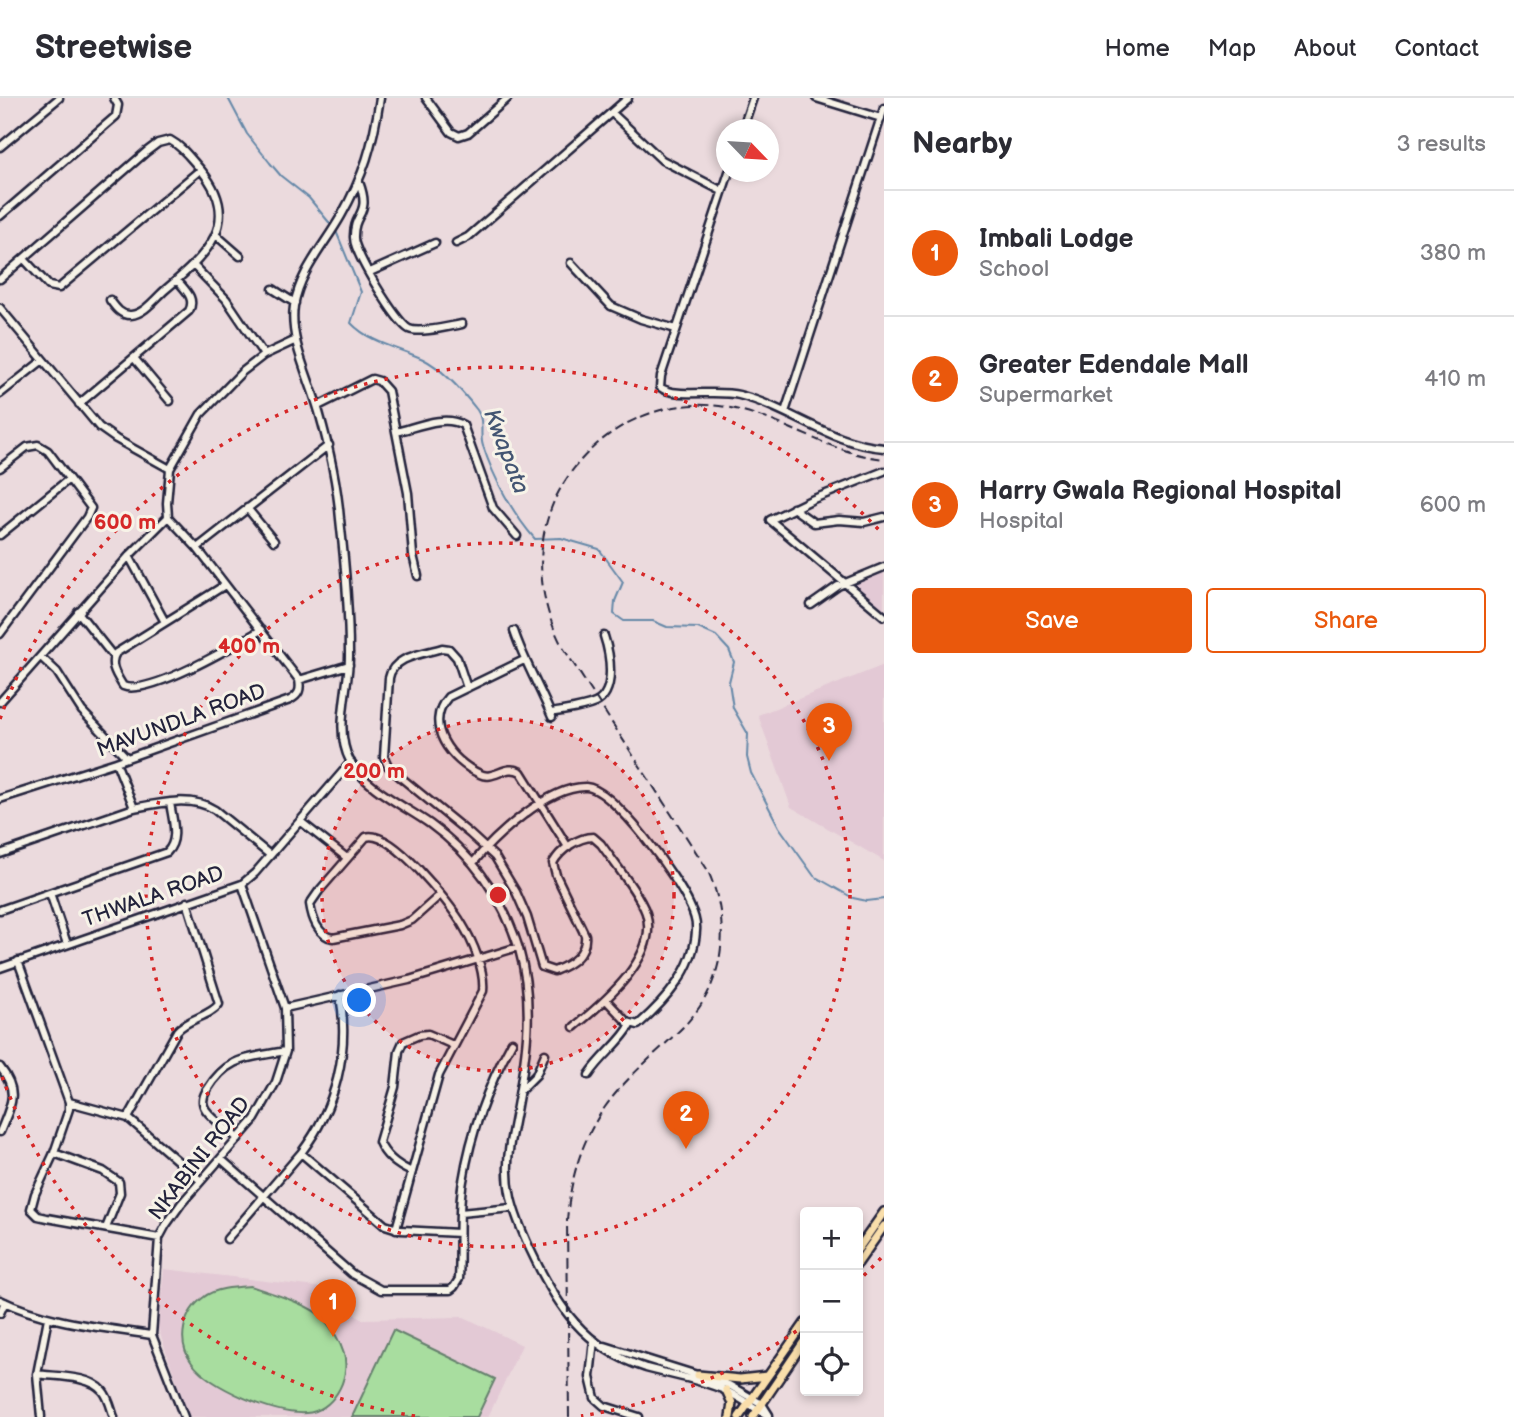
<!DOCTYPE html>
<meta charset="utf-8">
<style>
:root{--surface:#fff;--page:#f7f7f7;--text:#2b2b33;--muted:#7c7c81;--line:#e1e1e2;--accent:#ea580c}
body{margin:0;font-family:"Balsamiq Sans",sans-serif;background:var(--page);color:var(--text)}
.controls{position:absolute;right:21px;bottom:21px;display:grid;overflow:hidden;border-radius:7px;box-shadow:0 4px 10px #0003}
.controls button{width:63px;height:63px;display:grid;place-items:center;padding:0;border:0;border-bottom:2px solid var(--line);background:var(--surface);color:var(--text);font:35px sans-serif}
.compass{position:absolute;left:716px;top:21px;width:63px;height:63px;border-radius:50%;background:var(--surface);box-shadow:0 4px 10px #0003;rotate:115deg}
.you{position:absolute;left:360px;top:903px;width:24px;height:24px;margin:-18px;border:5px solid #fff;border-radius:50%;background:#1a73e8;box-shadow:0 0 0 10px #1a73e833}
.badge{display:grid;place-items:center;width:46px;height:46px;border-radius:50%;background:var(--accent);color:#fff;font-size:23px;font-weight:700}
.pin{position:absolute;translate:-50% -58px;filter:drop-shadow(0 2px 4px #0008)}
.pin::after{content:'';position:absolute;top:37px;width:24px;height:21px;background:inherit;clip-path:polygon(0 0,100% 0,50% 100%)}
.list{margin:0;padding:0;list-style:none}
h2{display:flex;justify-content:space-between;align-items:center;height:91px;margin:0;padding:0 28px;font-size:30px}
h2 small{font-size:23px;font-weight:400;color:var(--muted)}
.list li{display:grid;grid-template-columns:46px 1fr auto;gap:21px;align-items:center;box-sizing:border-box;height:126px;padding:0 28px;border-top:2px solid var(--line)}
.list b{display:block;font-size:26px;white-space:nowrap}
.list p{margin:0;font-size:23px;white-space:nowrap;color:var(--muted)}
.list em{font-size:23px;font-style:normal;color:var(--muted)}
.actions{display:flex;gap:14px;padding:21px 28px}
.actions a{flex:1;padding:16px 0;border:2px solid var(--accent);border-radius:7px;text-align:center;font-size:24px;color:var(--accent)}
.actions .main{background:var(--accent);color:#fff}
.icon{flex:none;width:38px;height:38px;fill:none;stroke:currentColor;stroke-width:2;stroke-linecap:round;stroke-linejoin:round}
.map{position:relative;flex:none;width:884px;height:1319px;overflow:hidden}
header{display:flex;align-items:center;gap:42px;box-sizing:border-box;height:98px;padding:0 35px;background:var(--surface);border-bottom:2px solid var(--line)}
header strong{font-size:33px}
nav{display:flex;gap:38px;margin-inline-start:auto;font-size:24px}
main{display:flex}
aside{flex:1;background:var(--surface)}
.map>svg:first-child{display:block}
.built{fill:#e3c9d5}
.green{fill:#a8dd9f;stroke:#65806d;stroke-width:2}
.lines{fill:none;stroke-linecap:round;stroke-linejoin:round}
.stream{stroke:#6588a8;stroke-width:2}
.minor-casing{stroke:#22223b;stroke-width:11}
.major-casing{stroke:#22223b;stroke-width:12}
.minor{stroke:#f7f3e8;stroke-width:6}
.major{stroke:#f9deab;stroke-width:7}
.rail{stroke:#22223b;stroke-width:2;stroke-dasharray:10 5;stroke-linecap:butt}
.ring{fill:none;stroke:#d62828;stroke-width:3.5;stroke-dasharray:3.5 7}
.labels{text-anchor:middle;stroke-width:6;stroke-linejoin:round;paint-order:stroke}
.street-label{font-size:21px;fill:#22223b;stroke:#f7f3e8}
.water-label{font-size:23px;font-style:italic;fill:#435572;stroke:#f7f3e8}
.centre{fill:#d62828;stroke:#f7f3e8;stroke-width:3.5}
.ring-label{font-size:21px;text-anchor:middle;font-weight:bold;fill:#d62828;stroke:#f7f3e8;stroke-width:6;stroke-linejoin:round;paint-order:stroke}
</style>
<header>
<strong>Streetwise</strong>
<nav><a>Home</a><a>Map</a><a>About</a><a>Contact</a></nav>
</header>
<main>
<div class="map">
<svg width="884" height="1319" viewBox="0 0 884 1319">
<rect width="100%" height="100%" fill="#ebdadd"/>
<filter id="ink" filterUnits="userSpaceOnUse"><feTurbulence type="fractalNoise" baseFrequency=".0143" numOctaves="2"/><feDisplacementMap in="SourceGraphic" scale="14" xChannelSelector="R" yChannelSelector="G"/><feConvolveMatrix kernelMatrix="1 2 1 2 8 2 1 2 1" color-interpolation-filters="sRGB"/></filter>
<g filter="url(#ink)">
<!-- built -->
<path class="built" d="M884,475v40l-32,-28z
M884,567v196l-93,-54 -33,-92z
M164,1171l153,18 45,32 102,-2 58,28 -34,72h-299l-31,-89z"/>
<!-- green -->
<path class="green" d="M250,1188c18,6 60,18 73,32 9,10 17,23 21,36 7,25 -12,58 -38,59 -31,2 -95,-25 -114,-50 -16,-21 -9,-51 12,-66 11,-9 32,-10 46,-11z
M393,1232l102,49 -18,38h-125z"/>
<g class="lines">
<!-- stream -->
<path class="stream" d="M228,0l19,36 23,29 11,13 28,22 23,28
M336,133l25,61 -10,31c19,20 48,25 72,36 20,10 40,33 54,51 8,11 2,25 6,36 11,33 30,68 52,93l26,-1 38,11 24,33 -8,19 -1,13 10,7h29l14,6 31,1 18,8 13,14 5,12 -5,20 4,26 15,26 -1,23 4,16 28,54 35,49 39,22 14,3 17,-2"/>
<!-- minor casing -->
<g class="minor-casing">
<path id="minor" d="M380,0c-7,47 -16,77 -39,118 -17,30 -41,55 -47,90 -5,35 16,73 25,106 10,35 18,71 21,107 5,45 9,89 9,134 1,35 -16,75 1,108 14,26 56,46 80,63 43,31 73,74 89,125 19,66 3,129 -9,194 -7,42 3,69 20,106 26,56 54,99 116,119 25,7 52,11 76,21 17,7 31,19 47,27
M426,0l25,34 8,4 9,-3 40,-35
M816,0l65,20
M612,15l50,47 60,31
M742,32l11,-32
M0,49l59,-49
M729,74l-68,204 -1,11c15,12 56,2 79,8 51,13 92,49 145,53
M359,84c13,34 -6,29 -5,56 0,15 42,84 55,91 11,5 41,-3 53,-5
M0,118l116,-100 2,-11 -4,-7
M216,137l24,21
M456,145l12,-6 160,-139
M24,161l25,27 10,2 141,-118
M571,165l40,43 30,13 35,10
M193,167l33,34 38,56
M370,174l65,-29
M0,181l146,-127 12,-9 12,-3c13,7 21,19 31,30 43,52 5,85 -36,120 -9,8 -21,24 -34,25 -10,1 -16,-8 -21,-15
M273,191l22,14
M0,210l99,119 17,12 54,30
M134,260l36,43
M0,296l43,-34
M79,306l110,-93c7,-13 -4,-21 -12,-31
M318,308l54,-27 7,2 9,10 20,102 5,62 5,21
M785,314l99,-304
M396,334c21,-5 48,-18 67,-7l30,83 24,28
M0,370l27,-21 11,-2 10,6 43,57 -4,9 -87,117
M884,373l-73,29 -41,20 114,96
M247,410l27,33
M793,410l21,15 25,-3 25,2 20,-5
M0,437l69,-56
M197,450l132,-103
M129,458l36,66
M225,487l-109,68c-8,11 1,23 7,33 25,11 114,-42 138,-56
M811,507l27,-19 46,-19
M78,514l35,44
M514,533c10,30 26,57 38,86
M41,559l16,15 25,39 45,47
M524,562l-76,37c-25,28 3,64 32,77 14,7 26,-11 41,-2l47,75
M299,582l50,-15
M467,590l-10,-30 -8,-9 -7,-1c-19,6 -49,8 -53,30l-5,79 4,9 11,10 71,58 25,23 21,35 11,25 15,50 12,4c16,-6 33,-17 31,-36l-29,-60 -3,-12c7,-13 25,-26 40,-26l8,7c13,19 38,49 45,69 14,44 -43,90 -72,114
M0,604l129,-146 39,-39
M551,615c14,-3 30,-4 44,-10 22,-10 15,-49 9,-67
M116,664l18,46
M0,701l116,-37 174,-62c9,-5 11,-10 9,-20l-102,-132 -29,-31 -1,-14 3,-34 31,-55 41,-42 22,-17 32,-15
M300,723l47,37
M0,756l134,-46c25,-5 58,-13 81,2l55,45
M473,765c22,-27 76,-77 113,-76 28,1 93,93 104,119 4,8 7,16 6,25 -2,39 -31,70 -58,94l-11,-3 -21,-22
M50,795l17,51
M0,812l167,-58c13,-13 5,-33 3,-50
M18,863l51,141v7l-15,44 -19,41 -4,15 7,7 9,2 112,20
M0,870l242,-84 13,-11 96,-111
M285,910l124,-28 109,-33
M0,969c20,25 11,38 0,65
M589,977c12,-19 33,-33 42,-51
M521,992l15,-15 9,-21
M69,1004l59,16 73,63
M128,1020l49,-87c11,-13 33,-14 42,-27l-32,-102
M238,1041c-9,-9 -24,-18 -32,-29 -5,-7 -3,-14 1,-20 21,-35 43,-32 79,-39
M54,1055l49,18 16,11 1,11 -14,35
M301,1055l84,72 16,5 58,3
M221,1061l131,115 29,16h69l4,-3 5,-8c2,-33 -2,-66 4,-98 8,-49 25,-96 49,-139
M412,1074c-14,-6 -27,-16 -33,-30l16,-55 4,-36 4,-9 16,-7 9,-1 25,11
M460,1115l52,-5
M396,1131l43,-154 44,-84c2,-21 -10,-49 -21,-67 -12,-20 -71,-96 -96,-87l-47,54 -9,13c2,14 8,32 23,34l67,-13 12,-5 28,-25
M227,1141l74,-86c35,-46 49,-101 39,-158
M0,1202c47,23 100,27 152,35
M0,1215l5,-11
M594,1242l-4,37 5,21 9,8 35,11
M605,1248l124,39 33,19 7,11
M37,1276c19,3 53,1 66,17 6,7 8,18 11,26
M41,1319l-4,-43 11,-56
M184,1319l-32,-82 7,-97 7,-13 15,-21 74,-85 21,-37 10,-31 -1,-43 -43,-124"/>
</g>
<!-- major casing -->
<g class="major-casing">
<path id="major" d="M858,1151l26,-37
M858,1165l26,-37
M698,1277l42,4 27,-3
M726,1292l6,13 -2,14
M739,1319l66,-94
M753,1319l52,-77"/>
</g>
<!-- minor -->
<use href="#minor" class="minor"/>
<!-- major -->
<use href="#major" class="major"/>
<!-- rail -->
<path class="rail" d="M569,1319l-2,-196c3,-41 14,-80 38,-114 22,-31 52,-54 78,-80 43,-43 49,-105 24,-158l-145,-223c-24,-46 -29,-101 -6,-149 34,-69 112,-108 187,-86 48,13 91,43 141,48"/>
</g>
</g>
<!-- distance rings -->
<circle cx="498" cy="797" r="176" fill="#d62828" fill-opacity=".12"/>
<g class="ring">
<circle cx="498" cy="797" r="176"/>
<circle cx="498" cy="797" r="352"/>
<path d="M881 1160A528 528 0 0 1 858 1183M805 1227A528 528 0 0 1 581 1318M415 1318A528 528 0 0 1 0 973M0 621A528 528 0 0 1 881 434"/>
</g>
<g class="labels">
<!-- street labels -->
<g class="street-label">
<text transform="translate(181 622) rotate(-20)" y="7">MAVUNDLA ROAD</text>
<text transform="translate(153 798) rotate(-19)" y="7">THWALA ROAD</text>
<text transform="translate(199 1060) rotate(-52)" y="7">NKABINI ROAD</text>
</g>
<!-- water labels -->
<g class="water-label">
<text transform="translate(507 353) rotate(69)" y="8">Kwapata</text>
</g>
</g>
<circle cx="498" cy="797" r="10" class="centre"/>
<g class="ring-label">
<text x="125" y="431">600 m</text>
<text x="249" y="555">400 m</text>
<text x="374" y="680">200 m</text>
</g>
</svg>
<div class="controls">
<button>+</button>
<button>−</button>
<button><svg class="icon" aria-label="locate" viewBox="0 0 24 24"><circle cx="12" cy="12" r="6"/><path d="M12 2v4M12 18v4M2 12h4M18 12h4"/></svg></button>
</div>
<svg class="compass" viewBox="-18 -18 36 36"><path d="M0-13l5 13h-10z" fill="#e53935"/><path d="M0 13l5-13h-10z" fill="#7c7c81"/></svg>
<div class="you"></div>
<div class="pin badge" style="left:333px;top:1239px">1</div>
<div class="pin badge" style="left:686px;top:1051px">2</div>
<div class="pin badge" style="left:829px;top:663px">3</div>
</div>
<aside>
<h2>Nearby<small>3 results</small></h2>
<ul class="list">
<li><span class="badge">1</span><div><b>Imbali Lodge</b><p>School</p></div><em>380 m</em></li>
<li><span class="badge">2</span><div><b>Greater Edendale Mall</b><p>Supermarket</p></div><em>410 m</em></li>
<li><span class="badge">3</span><div><b>Harry Gwala Regional Hospital</b><p>Hospital</p></div><em>600 m</em></li>
</ul>
<div class="actions"><a class="main">Save</a><a>Share</a></div>
</aside>
</main>
